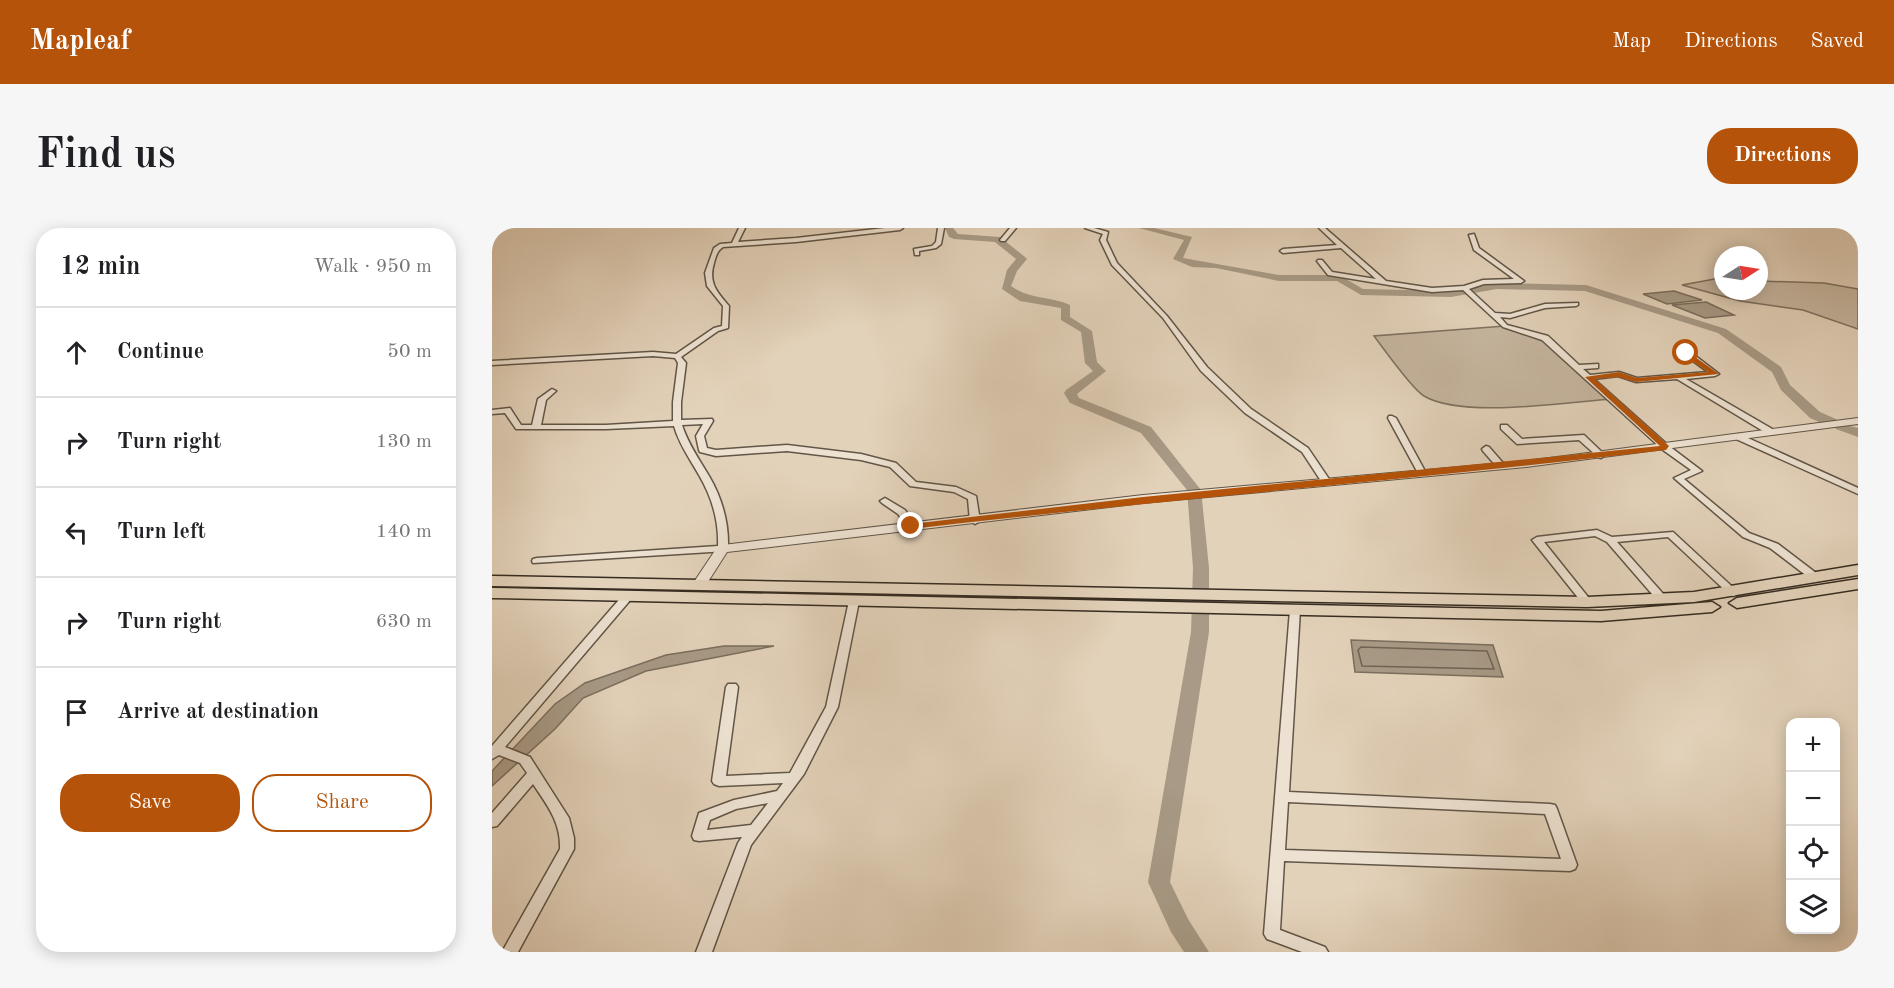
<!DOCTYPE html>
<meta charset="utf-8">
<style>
:root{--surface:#fff;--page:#f6f6f6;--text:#202124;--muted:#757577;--line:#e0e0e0;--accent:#b45309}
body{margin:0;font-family:"Old Standard TT",serif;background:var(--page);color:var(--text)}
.controls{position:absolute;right:18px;bottom:18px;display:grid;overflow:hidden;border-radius:12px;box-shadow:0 3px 15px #0003}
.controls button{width:54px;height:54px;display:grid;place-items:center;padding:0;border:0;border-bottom:2px solid var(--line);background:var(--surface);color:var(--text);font:30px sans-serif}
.compass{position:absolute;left:1222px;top:18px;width:54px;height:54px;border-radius:50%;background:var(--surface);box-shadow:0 3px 15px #0003;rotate:78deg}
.stop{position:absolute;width:18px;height:18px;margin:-14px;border:4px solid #b45309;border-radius:50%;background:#fff}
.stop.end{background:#b45309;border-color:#fff;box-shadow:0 2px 6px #0008}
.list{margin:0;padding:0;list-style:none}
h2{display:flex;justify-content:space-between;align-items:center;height:78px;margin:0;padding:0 24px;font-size:26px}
h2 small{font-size:20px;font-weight:400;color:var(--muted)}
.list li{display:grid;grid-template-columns:39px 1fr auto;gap:18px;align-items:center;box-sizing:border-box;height:90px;padding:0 24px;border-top:2px solid var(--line)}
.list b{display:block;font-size:22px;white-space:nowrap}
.list em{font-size:20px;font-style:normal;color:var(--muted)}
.actions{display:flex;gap:12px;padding:18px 24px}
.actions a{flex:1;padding:14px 0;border:2px solid var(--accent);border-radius:24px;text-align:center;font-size:21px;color:var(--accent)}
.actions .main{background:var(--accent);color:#fff}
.icon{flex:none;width:33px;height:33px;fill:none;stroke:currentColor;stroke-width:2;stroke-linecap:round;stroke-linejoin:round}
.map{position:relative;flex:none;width:1366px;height:724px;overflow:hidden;border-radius:24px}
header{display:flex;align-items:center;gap:36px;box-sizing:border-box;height:84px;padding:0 30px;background:var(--accent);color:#fff}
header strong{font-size:28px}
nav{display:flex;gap:33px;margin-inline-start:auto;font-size:21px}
.intro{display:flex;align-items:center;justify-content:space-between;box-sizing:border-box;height:144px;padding:0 36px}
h1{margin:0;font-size:42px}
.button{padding:15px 27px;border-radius:24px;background:var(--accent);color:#fff;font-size:21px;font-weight:700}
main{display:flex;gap:36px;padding:0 36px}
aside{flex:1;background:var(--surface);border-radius:24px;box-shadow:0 3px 15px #0003}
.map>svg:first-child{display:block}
.green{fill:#c6b6a0;stroke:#7e7160;stroke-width:1.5}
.water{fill:#a89a86;stroke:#7a6e5e;stroke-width:1.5}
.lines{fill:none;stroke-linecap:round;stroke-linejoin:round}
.shore{stroke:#6f6354;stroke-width:1.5}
.river{fill:#a89a86;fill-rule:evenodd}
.minor-casing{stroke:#615647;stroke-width:3}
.tertiary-casing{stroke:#615647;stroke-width:2}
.trunk-casing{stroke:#362c21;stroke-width:3}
.minor{fill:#ede2d2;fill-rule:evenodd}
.tertiary{fill:#ede2d2;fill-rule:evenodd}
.trunk{fill:#e3d2ba;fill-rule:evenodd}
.route{fill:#b45309}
</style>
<header>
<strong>Mapleaf</strong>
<nav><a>Map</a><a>Directions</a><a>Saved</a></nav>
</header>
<div class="intro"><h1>Find us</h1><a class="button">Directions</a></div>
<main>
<aside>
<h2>12 min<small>Walk · 950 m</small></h2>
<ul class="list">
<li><svg class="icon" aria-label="ahead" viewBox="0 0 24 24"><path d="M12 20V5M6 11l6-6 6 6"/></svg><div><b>Continue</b></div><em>50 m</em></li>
<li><svg class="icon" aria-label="right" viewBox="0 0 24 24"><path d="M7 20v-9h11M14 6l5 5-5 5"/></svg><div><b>Turn right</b></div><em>130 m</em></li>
<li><svg class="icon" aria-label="left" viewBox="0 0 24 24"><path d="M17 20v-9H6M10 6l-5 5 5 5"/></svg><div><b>Turn left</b></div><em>140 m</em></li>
<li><svg class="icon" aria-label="right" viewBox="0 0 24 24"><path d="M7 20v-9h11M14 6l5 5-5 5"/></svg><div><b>Turn right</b></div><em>630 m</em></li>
<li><svg class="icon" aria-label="arrive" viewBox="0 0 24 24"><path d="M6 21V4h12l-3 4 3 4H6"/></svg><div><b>Arrive at destination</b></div></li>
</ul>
<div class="actions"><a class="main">Save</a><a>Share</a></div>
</aside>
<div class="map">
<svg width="1366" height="724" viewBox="0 0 1366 724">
<rect width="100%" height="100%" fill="#e3d2ba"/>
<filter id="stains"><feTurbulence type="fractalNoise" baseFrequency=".00333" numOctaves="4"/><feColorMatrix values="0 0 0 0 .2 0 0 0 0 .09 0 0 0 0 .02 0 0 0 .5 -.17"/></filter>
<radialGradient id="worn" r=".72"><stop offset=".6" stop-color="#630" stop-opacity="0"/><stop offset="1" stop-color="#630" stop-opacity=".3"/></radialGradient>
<!-- green -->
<path class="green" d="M1228,50h3v13h36v-10l65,2 34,6v40l-55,-19 -63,-9 -58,-16z
M1013,98l40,12 67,61c-46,3 -149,20 -188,-3 -12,-7 -40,-47 -50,-60z"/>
<!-- water -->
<path class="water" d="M1182,63l28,9 -35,4 -24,-10z
M1214,74l28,13 -29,3 -33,-13z
M859,412l142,5 10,32 -148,-5z
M232,418h50l-128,25 -63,27 -28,31 -63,57v-15l63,-67 30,-21 81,-28z"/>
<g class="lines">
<!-- shore -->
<path class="shore" d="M869,419l126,4 7,18 -132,-3 -4,-16z"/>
<!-- river -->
<path class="river" d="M453,0h8l5,6 42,3 25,20 2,2 -10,12 -6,15c19,14 39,10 59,19v12l22,14 5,31 9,9 -29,23 2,4 72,29 50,63 8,78v64l-39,250 18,37 21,33h-25l-13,-20 -23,-50 43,-250 2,-64 -6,-78 -46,-57 -71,-30 -6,-10 2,-3 27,-19 -8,-8 -4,-31 -20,-12v-12l-41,-7 -18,-12 5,-19 9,-11 -21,-17 -41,-3 -5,-2z
M647,0h15l38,9 -9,21 96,17h60l24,14 88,2 46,-8 89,2 140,44 55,38 9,18 30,27 16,7 1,4 21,5v9l-22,-8 -1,-4h-9l-16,-7 -29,-28 -9,-18 -54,-39 -133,-42 -88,-2 -46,8 -90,-2 -24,-14h-58l-63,-13 -24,-1 -19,-8 11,-19z"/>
<!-- minor casing -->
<g class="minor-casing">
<path id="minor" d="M247,0h6l-7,14 58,-4 89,-10h18l-3,2 -104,12 -73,5c-6,4 -7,9 -9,16 -6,20 3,29 15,43l-1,22 -10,3 -37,26 5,6 -5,39v18l31,-1 1,2 -9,15 3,12 9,2 71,-5 74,9 35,9 20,19 40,5 20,9 4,25 -5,3 -5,-3 -2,-22 -14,-7 -44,-6 -20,-19 -29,-7 -74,-9 -71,5 -16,-4 -1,-2 -3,-14 7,-12 -21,1c6,19 17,34 27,51 13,22 20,47 19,73l-1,2 -194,12 -1,-2 1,-2 4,-1 181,-12c1,-25 -6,-49 -19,-71 -9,-16 -20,-31 -25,-49l-68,3h-90l-11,-16 -13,1v-4l18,-2 11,17h11l6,-26 14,-10 4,2 -10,9 -5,25h65l67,-4v-19l5,-39 -3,-5 -22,-2 -161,9v-4l161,-9 23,2 38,-26 8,-2 1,-20 -16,-20 -2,-13 9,-25 6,-4 12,-1z
M446,0h6l-3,16 -5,4 -17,3v4h-4l-1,-6 18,-3 4,-4z
M518,0h6l-11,13h-4l-1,-1z
M593,0h9l14,4 -2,8 11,23 50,53 40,51 44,42 57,39 23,34 -2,2h-6l-21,-32 -57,-39 -44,-42 -38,-53 -51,-53 -12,-25 3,-6z
M827,0h6l61,53 46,7 32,-2 19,-6 31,-1 -40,-29 -5,-15 5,-1 5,14 45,33 -3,2 -37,1 -15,5 26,24 15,1 35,-10 33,-1v2l-2,1 -31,2 -35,10 -10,-1 7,8 41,11 31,29 19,-1v4l-15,1 7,6 29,-3 18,6 71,-6 -26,-19 7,-2 30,23 -4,2 -29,3 88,51v4h-6l-91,-55 -41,3 -18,-6 -24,3 75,67 33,25 -18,8 65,54 29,11 42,32 1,2 -1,2h-8l-42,-32 -27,-11 -69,-59 17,-8 -28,-20 -121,-110 -39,-13 -40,-37 -31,2 -104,-17 -11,-14 1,-1h4l10,12 44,7 -35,-31 -58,5 -3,-2 3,-2 54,-4z
M897,188h3l4,2 30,55 -1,2h-6l-1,-2 -30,-55z
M1009,197h6l15,14 62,-4 21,20 -4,3 -3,-1 -19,-17 -62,4 -16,-15z
M1247,206l119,54v6l-122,-55v-4z
M994,218l3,1 14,16v4h-6l-14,-16 -1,-2z
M393,270l20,12 11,16 -2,2h-6l-10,-14 -16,-11 -2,-2z
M1105,302l15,7 61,-5 66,61 -5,3 -4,-1 -62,-58 -51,5 49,55 1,2 -1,2h-8l-51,-59 -12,-6 -51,6 48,60 -1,2h-8l-51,-64 5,-3z
M136,365l4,1 1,2 -1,2 -127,149 25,10 39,61 5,20v11l-56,103h-16l58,-103c1,-27 -13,-44 -27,-65l-36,42 -5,1v-14l35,-40 -7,-10 -21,-8 -7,4v-13l132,-152z
M362,370l5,3 -21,106 -34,67 -53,71 -39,107h-16l42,-109 4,-6 -43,4 -5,-1 -2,-4 7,-23 35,-13 43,-9 6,-8 -64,3 -5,-2 -2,-3 14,-94 2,-3h8l2,3 -12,89 64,-3 36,-66 23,-106zM276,575l-17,22 -44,5 3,-10 26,-11z
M803,379l5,3 -11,182 261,12 5,1 2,4 20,56 -2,4 -5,2 -286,-10 -4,69 45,17 3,5h-26l-35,-13 -3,-5 26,-324zM796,574l257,12 16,45 -276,-9z"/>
</g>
<!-- tertiary casing -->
<g class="tertiary-casing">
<path id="tertiary" d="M1366,190v6l-332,43 -383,36 -416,49 -23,36 -5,1 -7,-4 26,-39 5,-1 420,-50 383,-34z"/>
</g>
<!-- trunk casing -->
<g class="trunk-casing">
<path id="trunk" d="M1366,337v10l-164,27 -107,5 -1095,-21v-10l1095,21 107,-5z
M1366,351v10l-121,19 -8,-5 8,-5z
M0,360l1109,23 111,-9 8,5 -8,5 -111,9 -1109,-23z"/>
</g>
<!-- minor -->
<use href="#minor" class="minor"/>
<!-- tertiary -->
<use href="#tertiary" class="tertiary"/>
<!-- trunk -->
<use href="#trunk" class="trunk"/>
</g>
<!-- route -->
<path class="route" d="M1191,124h5l31,22 -83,8 -18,-5 -23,2 74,67 -3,4c-251,29 -503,50 -755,79l-4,-3 4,-2 232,-27 517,-51 -75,-69 34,-5 18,6 71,-6 -25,-17z"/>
<rect width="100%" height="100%" filter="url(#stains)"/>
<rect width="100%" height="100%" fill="url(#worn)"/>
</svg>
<div class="controls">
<button>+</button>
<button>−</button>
<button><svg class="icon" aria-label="locate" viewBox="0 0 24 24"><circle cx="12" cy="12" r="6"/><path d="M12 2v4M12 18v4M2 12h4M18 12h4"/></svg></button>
<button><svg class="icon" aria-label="layers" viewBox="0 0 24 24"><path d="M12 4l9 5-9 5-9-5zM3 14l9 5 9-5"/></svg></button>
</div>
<svg class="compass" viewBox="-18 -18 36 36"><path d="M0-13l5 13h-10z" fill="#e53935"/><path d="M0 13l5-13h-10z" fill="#757577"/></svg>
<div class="stop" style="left:1194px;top:125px"></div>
<div class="stop end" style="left:419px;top:298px"></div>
</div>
</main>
